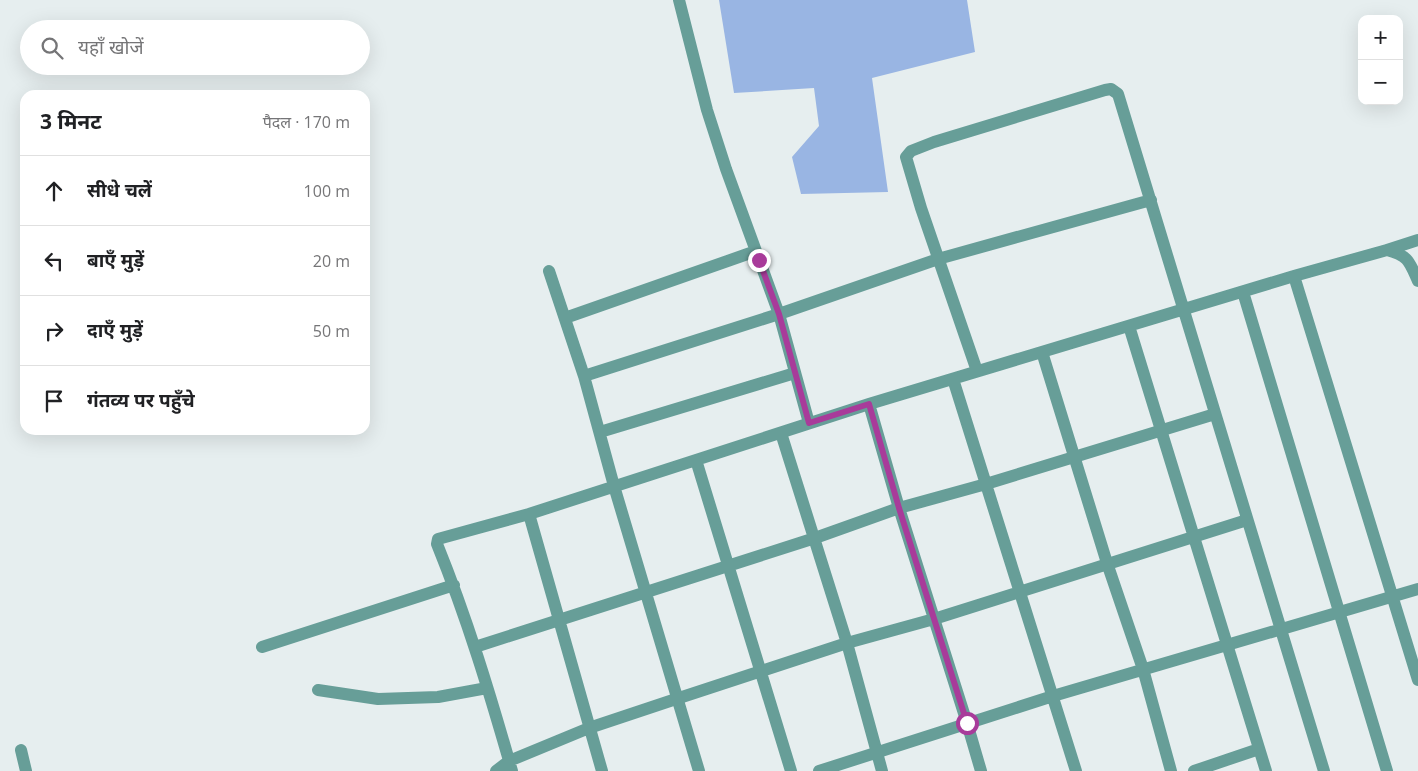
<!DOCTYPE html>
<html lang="hi">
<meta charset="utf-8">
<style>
:root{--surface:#fff;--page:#f6f6f6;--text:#202124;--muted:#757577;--line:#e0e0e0}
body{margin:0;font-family:"Open Sans","Noto Sans Devanagari",sans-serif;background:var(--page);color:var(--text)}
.controls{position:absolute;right:15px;top:15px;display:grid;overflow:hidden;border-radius:10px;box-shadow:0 5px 20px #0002}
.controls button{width:45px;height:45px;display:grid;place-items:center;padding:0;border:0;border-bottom:1px solid var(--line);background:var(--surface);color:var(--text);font:25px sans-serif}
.stop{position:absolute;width:15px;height:15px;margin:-11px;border:4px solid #a83b9a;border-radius:50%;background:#fff}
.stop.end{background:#a83b9a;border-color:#fff;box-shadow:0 1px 5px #0008}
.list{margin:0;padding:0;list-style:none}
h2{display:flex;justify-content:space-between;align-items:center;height:65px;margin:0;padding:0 20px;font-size:21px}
h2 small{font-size:16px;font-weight:400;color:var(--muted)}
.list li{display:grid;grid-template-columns:32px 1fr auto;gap:15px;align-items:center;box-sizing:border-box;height:70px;padding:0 20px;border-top:1px solid var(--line)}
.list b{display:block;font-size:19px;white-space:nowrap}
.list em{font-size:16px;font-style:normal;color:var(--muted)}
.icon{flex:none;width:28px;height:28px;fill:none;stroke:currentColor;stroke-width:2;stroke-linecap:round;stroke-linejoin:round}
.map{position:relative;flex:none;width:1418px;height:771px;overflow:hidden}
.search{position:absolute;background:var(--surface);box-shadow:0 5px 20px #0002;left:20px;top:20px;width:350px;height:55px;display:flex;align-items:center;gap:12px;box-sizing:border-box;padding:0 18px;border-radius:28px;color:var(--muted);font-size:19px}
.panel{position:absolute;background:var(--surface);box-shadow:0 5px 20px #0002;left:20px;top:90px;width:350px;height:345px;border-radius:15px}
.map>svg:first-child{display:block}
.water{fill:#99b5e3}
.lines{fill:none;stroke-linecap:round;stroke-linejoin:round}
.minor{stroke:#679e98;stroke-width:12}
.route{stroke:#a83b9a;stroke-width:6}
</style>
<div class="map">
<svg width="1418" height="771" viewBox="0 0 1418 771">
<rect width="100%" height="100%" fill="#e6eeef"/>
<!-- water -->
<path class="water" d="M719,0h248l8,52 -103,26 16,114 -87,2 -9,-37 27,-31 -5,-38 -80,5z"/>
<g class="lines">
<!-- minor -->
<path class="minor" d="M679,0l28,110 19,59 53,145 30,109
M1387,250l31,-10
M549,271l35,105 30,110 85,285
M1294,276l124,404
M1243,292l144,479
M565,318l191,-67
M1129,326l137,445
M1042,352l65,211 36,106 28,102
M977,371l-56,-163 -15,-51 5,-6 23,-9 171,-52 6,-1 7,5 206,677
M584,376l195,-62 159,-55 213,-59
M953,379l123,392
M869,404l30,104 68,215 14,48
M600,432l195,-59
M781,433l66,210 35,128
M696,460l95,311
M529,514l73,257
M262,647l192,-62
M475,647l340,-109 84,-30 87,-24 229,-70
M318,690l60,9 60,-2 49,-9
M21,750l5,21
M496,771l13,-10 80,-33 87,-29 171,-56 87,-24 313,-99
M512,771c-22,-77 -45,-153 -75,-227l1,-5 91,-25 340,-110 425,-128 93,-26c22,6 22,11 31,31
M819,771l234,-75 365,-107
M1194,771l65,-22"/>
</g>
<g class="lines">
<!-- route -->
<path class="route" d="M759,260l20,54 30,109 60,-19 30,104 68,215"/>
</g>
</svg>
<div class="controls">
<button>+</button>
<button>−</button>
</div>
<div class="stop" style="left:967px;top:723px"></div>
<div class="stop end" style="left:759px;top:260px"></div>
<div class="search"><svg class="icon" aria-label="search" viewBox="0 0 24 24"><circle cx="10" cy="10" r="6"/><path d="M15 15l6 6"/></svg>यहाँ खोजें</div>
<section class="panel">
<h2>3 मिनट<small>पैदल · 170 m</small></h2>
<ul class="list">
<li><svg class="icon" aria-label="ahead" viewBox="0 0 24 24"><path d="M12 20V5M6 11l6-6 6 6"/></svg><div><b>सीधे चलें</b></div><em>100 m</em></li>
<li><svg class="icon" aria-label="left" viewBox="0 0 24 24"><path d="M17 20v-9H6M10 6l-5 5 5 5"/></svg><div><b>बाएँ मुड़ें</b></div><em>20 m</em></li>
<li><svg class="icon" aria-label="right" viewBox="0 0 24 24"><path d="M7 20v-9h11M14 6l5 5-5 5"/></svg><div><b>दाएँ मुड़ें</b></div><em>50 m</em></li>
<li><svg class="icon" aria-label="arrive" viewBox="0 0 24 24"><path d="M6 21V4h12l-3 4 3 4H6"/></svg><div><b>गंतव्य पर पहुँचे</b></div></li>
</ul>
</section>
</div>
